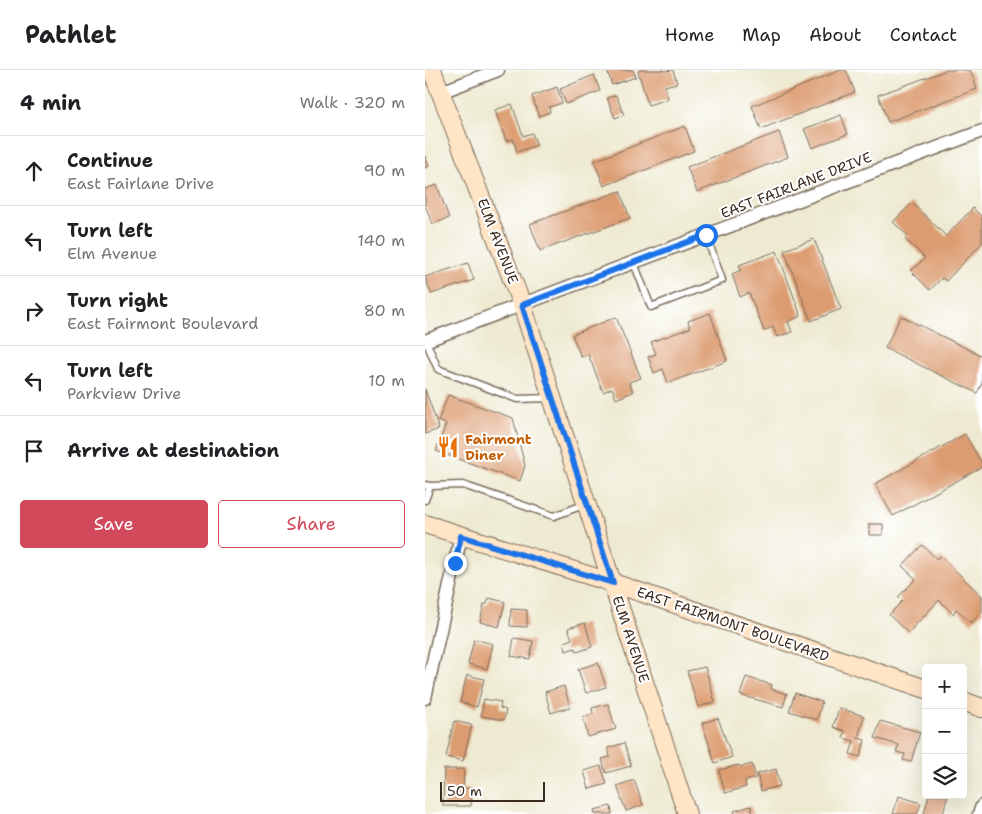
<!DOCTYPE html>
<meta charset="utf-8">
<style>
:root{--surface:#fff;--page:#f6f6f6;--text:#202124;--muted:#757577;--line:#e0e0e0;--accent:#d1495b}
body{margin:0;font-family:"Shantell Sans",sans-serif;background:var(--page);color:var(--text)}
.controls{position:absolute;right:15px;bottom:15px;display:grid;overflow:hidden;border-radius:5px;box-shadow:0 5px 20px #0002}
.controls button{width:45px;height:45px;display:grid;place-items:center;padding:0;border:0;border-bottom:1px solid var(--line);background:var(--surface);color:var(--text);font:25px sans-serif}
.scale{position:absolute;left:15px;bottom:12px;width:105px;box-sizing:border-box;padding-left:5px;border:2px solid #3b2a1e;border-top:0;font-size:14px;line-height:18px;white-space:nowrap;color:#3b2a1e;-webkit-text-stroke:4px #fff;paint-order:stroke}
.stop{position:absolute;width:15px;height:15px;margin:-11px;border:4px solid #1a73e8;border-radius:50%;background:#fff}
.stop.end{background:#1a73e8;border-color:#fff;box-shadow:0 1px 5px #0008}
.list{margin:0;padding:0;list-style:none}
h2{display:flex;justify-content:space-between;align-items:center;height:65px;margin:0;padding:0 20px;font-size:21px}
h2 small{font-size:16px;font-weight:400;color:var(--muted)}
.list li{display:grid;grid-template-columns:32px 1fr auto;gap:15px;align-items:center;box-sizing:border-box;height:70px;padding:0 20px;border-top:1px solid var(--line)}
.list b{display:block;font-size:19px;white-space:nowrap}
.list p{margin:0;font-size:16px;white-space:nowrap;color:var(--muted)}
.list em{font-size:16px;font-style:normal;color:var(--muted)}
.actions{display:flex;gap:10px;padding:15px 20px}
.actions a{flex:1;padding:11px 0;border:1px solid var(--accent);border-radius:5px;text-align:center;font-size:18px;color:var(--accent)}
.actions .main{background:var(--accent);color:#fff}
.icon{flex:none;width:28px;height:28px;fill:none;stroke:currentColor;stroke-width:2;stroke-linecap:round;stroke-linejoin:round}
.map{position:relative;flex:none;width:557px;height:744px;overflow:hidden}
header{display:flex;align-items:center;gap:30px;box-sizing:border-box;height:70px;padding:0 25px;background:var(--surface);border-bottom:1px solid var(--line)}
header strong{font-size:24px}
nav{display:flex;gap:28px;margin-inline-start:auto;font-size:18px}
main{display:flex}
aside{flex:1;background:var(--surface)}
.map>svg:first-child{display:block}
.building{fill:#dc9b6f}
.lines{fill:none;stroke-linecap:round;stroke-linejoin:round}
.lane-casing{stroke:#7a6d5d;stroke-width:9}
.street-casing{stroke:#7a6d5d;stroke-width:15}
.secondary-casing{stroke:#7a6d5d;stroke-width:20}
.lane{stroke:#fff;stroke-width:6}
.street{stroke:#fff;stroke-width:12}
.secondary{stroke:#ffe4c6;stroke-width:18}
.route{stroke:#1a73e8;stroke-width:6}
.labels{text-anchor:middle;stroke-width:4;stroke-linejoin:round;paint-order:stroke}
.street-label{font-size:14px;fill:#3b2a1e;stroke:#fff}
.food-label{font-size:14px;font-weight:bold;fill:#c56008;stroke:#fff;text-anchor:start}
</style>
<header>
<strong>Pathlet</strong>
<nav><a>Home</a><a>Map</a><a>About</a><a>Contact</a></nav>
</header>
<main>
<aside>
<h2>4 min<small>Walk · 320 m</small></h2>
<ul class="list">
<li><svg class="icon" aria-label="ahead" viewBox="0 0 24 24"><path d="M12 20V5M6 11l6-6 6 6"/></svg><div><b>Continue</b><p>East Fairlane Drive</p></div><em>90 m</em></li>
<li><svg class="icon" aria-label="left" viewBox="0 0 24 24"><path d="M17 20v-9H6M10 6l-5 5 5 5"/></svg><div><b>Turn left</b><p>Elm Avenue</p></div><em>140 m</em></li>
<li><svg class="icon" aria-label="right" viewBox="0 0 24 24"><path d="M7 20v-9h11M14 6l5 5-5 5"/></svg><div><b>Turn right</b><p>East Fairmont Boulevard</p></div><em>80 m</em></li>
<li><svg class="icon" aria-label="left" viewBox="0 0 24 24"><path d="M17 20v-9H6M10 6l-5 5 5 5"/></svg><div><b>Turn left</b><p>Parkview Drive</p></div><em>10 m</em></li>
<li><svg class="icon" aria-label="arrive" viewBox="0 0 24 24"><path d="M6 21V4h12l-3 4 3 4H6"/></svg><div><b>Arrive at destination</b></div></li>
</ul>
<div class="actions"><a class="main">Save</a><a>Share</a></div>
</aside>
<div class="map">
<svg width="557" height="744" viewBox="0 0 557 744">
<rect width="100%" height="100%" fill="#fff"/>
<filter id="ink" filterUnits="userSpaceOnUse"><feTurbulence type="fractalNoise" baseFrequency=".02" numOctaves="2"/><feDisplacementMap in="SourceGraphic" scale="10" xChannelSelector="R" yChannelSelector="G"/><feConvolveMatrix kernelMatrix="1 2 1 2 8 2 1 2 1" color-interpolation-filters="sRGB"/></filter>
<filter id="wash" filterUnits="userSpaceOnUse"><feTurbulence type="fractalNoise" baseFrequency=".0096" numOctaves="4" result="noise"/><feDisplacementMap in="SourceGraphic" scale="20" xChannelSelector="R" yChannelSelector="G"/><feGaussianBlur stdDeviation="1.12" result="paint"/><feColorMatrix in="noise" values="0 0 0 0 0 0 0 0 0 0 0 0 0 0 0 0 0 1.4 0 .05"/><feComposite in="paint" operator="in"/></filter>
<g filter="url(#wash)">
<rect width="100%" height="100%" fill="#eeead1"/>
<g id="blocks">
<!-- building -->
<path class="building" d="M182,0h26l3,7 -24,8z
M216,0h23v1l9,-1 4,13 -12,3 3,13 -20,6 -10,-34z
M416,0h5l9,22 -94,37 -9,-23z
M522,0h23l7,19 -89,33 -10,-27z
M169,5l6,16 -34,13 -6,-15z
M132,17l5,16 -13,4 1,5 -11,4 -7,-20z
M191,25l8,20 -9,3 -8,-20z
M87,34l11,32 9,-3 5,12 -20,7 -4,-13 -7,2 -11,-31z
M416,45l7,19 -36,14 -8,-19z
M260,56l9,25 -90,35 -10,-25z
M354,62l9,25 -91,35 -10,-25z
M0,86l4,10 -4,2z
M12,115l12,33 -16,6 -8,-18v-17z
M195,121l10,27 -90,33 -10,-27z
M487,133l34,33 27,-28 9,9v26l-36,38 -4,-3 -12,12 -19,-19 14,-13 -20,-19 3,-3 -15,-14z
M389,169l27,70 -30,12 -27,-71z
M352,181l24,65 -13,6 4,10 -15,5 -4,-10 -9,4 -15,-38 -9,4 -8,-23 9,-4 -2,-5z
M43,193l6,17 -43,14 -6,-17z
M285,243l17,48 -59,22 -5,-14 -9,4 -6,-16 8,-3 -5,-12 39,-14 -2,-7z
M476,246l81,40v27l-5,10 -92,-45z
M191,247l25,61 -12,4 4,10 -17,7 -4,-11 -9,4 -15,-38 -7,3 -9,-22z
M0,319l14,40 -14,5z
M23,325l65,23 12,48 -5,15 -84,-30 10,-27 -8,-3z
M540,364l17,30v3l-89,49 -18,-32z
M444,454h14v11h-14z
M497,475l15,14 3,-3 42,40v16l-11,11 -15,-14 -3,5 -14,-14 -31,33 -19,-18 13,-14 -4,-4 18,-18 -14,-13z
M64,528l16,4 -6,25 -19,-5 4,-18h3z
M86,539l16,1v17l-17,-1z
M160,553l7,24 -15,5 -2,-4 -9,3 -2,-9 8,-3 -4,-11z
M89,568l19,3 -3,18 -19,-3z
M49,569l19,5 -6,25 -19,-5z
M173,593l8,24 -20,6 -8,-24z
M280,597l10,35 -17,5 -11,-36z
M42,605l17,4 -7,28 -17,-5z
M321,607l26,8 -1,4 16,5 -4,13 -43,-12z
M139,616l6,21 -19,6 -6,-21z
M370,623l27,9 -5,18 -28,-9z
M59,629l17,3 -1,6 6,2 -2,10 -23,-4z
M183,634l8,25 -28,8 -5,-20 10,-3 -1,-6z
M414,638l25,8 -6,22 7,2 -5,17 -10,-3 4,-13 -11,-3 2,-7 -12,-4z
M293,648l14,39 -17,6 -13,-40z
M29,651l18,4 -9,36 -17,-4z
M455,651l40,11 -9,30 -8,-2 2,-6 -9,-2 3,-7 -24,-7z
M199,673l7,23 -25,7 -4,-14 8,-2 -2,-9z
M327,694l4,14 -11,3 1,6 -21,6 -6,-23 20,-5 1,2z
M176,696l6,18 -18,5 -5,-18z
M19,699h20l-1,19 9,1 -1,17h-28z
M351,699l4,17 -19,5 -4,-17z
M209,710l9,25 -17,6 -9,-25z
M504,725h19l-5,19h-19z
M474,726l22,7 -4,11h-24z
M186,736l1,8h-17l-1,-4z
M326,736l2,8h-18l-1,-3z"/>
</g>
</g>
<g filter="url(#ink)">
<use href="#blocks" fill-opacity="0" stroke="#7a6d5d" stroke-width="1"/>
<g class="lines">
<!-- lane casing -->
<g class="lane-casing">
<path id="lane" d="M209,193l17,44 71,-27 -16,-45
M1,271l12,28 79,30 34,-1
M0,415l5,1 33,-1 91,31 32,-12
M0,430l5,-14"/>
</g>
<!-- street casing -->
<g class="street-casing">
<path id="street" d="M16,22l57,-22
M0,271l557,-210
M0,628l36,-162
M554,744l3,-8"/>
</g>
<!-- secondary casing -->
<g class="secondary-casing">
<path id="secondary" d="M7,0l90,235 165,509
M0,454l188,59 313,106
M538,631l19,7"/>
</g>
<!-- lane -->
<use href="#lane" class="lane"/>
<!-- street -->
<use href="#street" class="street"/>
<!-- secondary -->
<use href="#secondary" class="secondary"/>
</g>
</g>
<g class="lines" filter="url(#ink)">
<!-- route -->
<path class="route" d="M30,493l6,-27 152,47 -91,-278 184,-70"/>
</g>
<!-- icons -->
<defs>
<g id="restaurant-bare" transform="scale(1.725)"><path d="M-5-6h1v4h1v-4h1v4h1v-4h1v5L-1.5 .5V6h-2V.5L-5-1ZM5-6V6H3V1.5H1.5Q1.5-4 5-6Z" fill="#e8710a" stroke="#fff" stroke-width="2.5" paint-order="stroke"/></g>
</defs>
<g fill-rule="evenodd">
<use href="#restaurant-bare" x="23" y="377"/>
</g>
<g class="labels">
<!-- street labels -->
<g class="street-label">
<text transform="translate(371 115) rotate(-21)" y="5">EAST FAIRLANE DRIVE</text>
<text transform="translate(73 171) rotate(69)" y="5">ELM AVENUE</text>
<text transform="translate(308 554) rotate(19)" y="5">EAST FAIRMONT BOULEVARD</text>
<text transform="translate(206 569) rotate(72)" y="5">ELM AVENUE</text>
</g>
<!-- food labels -->
<g class="food-label">
<text x="40" y="374">Fairmont<tspan x="40" dy="16">Diner</tspan></text>
</g>
</g>
</svg>
<div class="controls">
<button>+</button>
<button>−</button>
<button><svg class="icon" aria-label="layers" viewBox="0 0 24 24"><path d="M12 4l9 5-9 5-9-5zM3 14l9 5 9-5"/></svg></button>
</div>
<div class="scale">50 m</div>
<div class="stop" style="left:281px;top:165px"></div>
<div class="stop end" style="left:30px;top:493px"></div>
</div>
</main>
